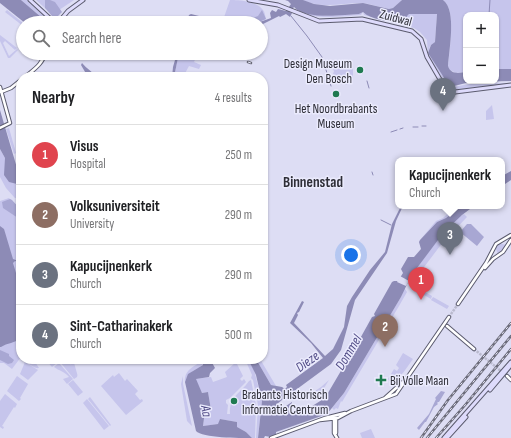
<!DOCTYPE html>
<meta charset="utf-8">
<style>
:root{--surface:#fff;--page:#f6f6f6;--text:#202124;--muted:#757577;--line:#e0e0e0;--accent:#111827}
body{margin:0;font-family:"Sofia Sans Condensed",sans-serif;background:var(--page);color:var(--text)}
.controls{position:absolute;right:12px;top:12px;display:grid;overflow:hidden;border-radius:8px;box-shadow:0 1px 3px #0004}
.controls button{width:36px;height:36px;display:grid;place-items:center;padding:0;border:0;border-bottom:1px solid var(--line);background:var(--surface);color:var(--text);font:20px sans-serif}
.you{position:absolute;left:351px;top:255px;width:14px;height:14px;margin:-10px;border:3px solid #fff;border-radius:50%;background:#1a73e8;box-shadow:0 0 0 6px #1a73e833}
.badge{display:grid;place-items:center;width:26px;height:26px;border-radius:50%;background:var(--accent);color:#fff;font-size:13px;font-weight:700}
.pin{position:absolute;translate:-50% -33px;filter:drop-shadow(0 1px 2px #0008)}
.pin::after{content:'';position:absolute;top:21px;width:14px;height:12px;background:inherit;clip-path:polygon(0 0,100% 0,50% 100%)}
.popup{position:absolute;left:395px;top:157px;width:110px;height:52px;box-sizing:border-box;display:grid;place-content:center;border-radius:8px;background:var(--surface);filter:drop-shadow(0 1px 3px #0005);font-size:13px;white-space:nowrap;color:var(--muted)}
.popup b{font-size:15px;color:var(--text)}
.popup::after{content:'';position:absolute;left:50%;top:100%;margin-left:-8px;border:8px solid transparent;border-top-color:var(--surface)}
.list{margin:0;padding:0;list-style:none}
h2{display:flex;justify-content:space-between;align-items:center;height:52px;margin:0;padding:0 16px;font-size:17px}
h2 small{font-size:13px;font-weight:400;color:var(--muted)}
.list li{display:grid;grid-template-columns:26px 1fr auto;gap:12px;align-items:center;box-sizing:border-box;height:60px;padding:0 16px;border-top:1px solid var(--line)}
.list b{display:block;font-size:15px;white-space:nowrap}
.list p{margin:0;font-size:13px;white-space:nowrap;color:var(--muted)}
.list em{font-size:13px;font-style:normal;color:var(--muted)}
.icon{flex:none;width:22px;height:22px;fill:none;stroke:currentColor;stroke-width:2;stroke-linecap:round;stroke-linejoin:round}
.map{position:relative;flex:none;width:511px;height:438px;overflow:hidden}
.search{position:absolute;background:var(--surface);box-shadow:0 1px 3px #0004;left:16px;top:16px;width:252px;height:44px;display:flex;align-items:center;gap:10px;box-sizing:border-box;padding:0 14px;border-radius:22px;color:var(--muted);font-size:15px}
.panel{position:absolute;background:var(--surface);box-shadow:0 1px 3px #0004;left:16px;top:72px;width:252px;height:292px;border-radius:16px}
.map>svg:first-child{display:block}
.green{fill:#c6c5ec}
.forest{fill:#a8a7d3}
.water{fill:#8d8bb6}
.pier{fill:#ddddf4}
.lines{fill:none;stroke-linecap:round;stroke-linejoin:round}
.stream{stroke:#8d8bb6;stroke-width:1}
.tertiary-tunnel{stroke:#babace;stroke-width:2.5;stroke-dasharray:2.5 1;stroke-linecap:butt}
.tertiary-casing{stroke:#5b5b6e;stroke-width:4.5}
.secondary-casing{stroke:#5b5b6e;stroke-width:5}
.tertiary{stroke:#fff;stroke-width:2.5}
.secondary{stroke:#dedbfc;stroke-width:3}
.rail-casing{stroke:#6b6b79;stroke-width:2.5}
.rail{stroke:#ebebfd;stroke-width:1;stroke-dasharray:3;stroke-linecap:butt}
.poi-dot{fill:#1f7a50;stroke:#ebebfd;stroke-width:1.5}
.labels{text-anchor:middle;stroke-width:3;stroke-linejoin:round;paint-order:stroke}
.street-label{font-size:13px;fill:#2e2e37;stroke:#ebebfd}
.poi-label{font-size:13px;fill:#2e2e37;stroke:#ebebfd;text-anchor:start}
.water-label{font-size:14px;font-style:italic;fill:#524d87;stroke:#ebebfd}
.quarter-label{font-size:15px;font-weight:bold;fill:#2e2e37;stroke:#ebebfd}
</style>
<div class="map">
<svg width="511" height="438" viewBox="0 0 511 438">
<rect width="100%" height="100%" fill="#ddddf4"/>
<!-- green -->
<path class="green" d="M21,0h6l25,23h-4z
M36,0h38l-18,12 -11,-4z
M230,0c9,0 27,1 33,10 2,2 2,6 3,9l-9,4h-35z
M302,0h100l-9,8 -4,1c-9,-2 -18,-5 -27,-6 -22,0 -39,6 -60,-3z
M443,0h68v69h-15v-54h-30v57l-10,1 -6,-3 -2,-3c1,-17 9,-56 -5,-67z
M7,10l16,13v3l-18,-14z
M362,12c11,6 27,10 40,11l5,-8 2,-1h28l-2,28 -5,4 -2,7 21,32 -8,-9 -13,-21 -1,-15 -7,-8 -6,-4 -50,-13 -1,-3 -2,3c-17,1 -43,5 -58,-2l23,3 33,-2z
M0,35l17,13 -2,2 -10,-9 -2,2 6,13 8,-7 1,1 -8,8h-2l-8,-17z
M179,53h13v2l4,2 -2,5 7,3 -2,4 -10,-3 -6,11h-9z
M346,64h7v19l-7,2 -1,-2 -8,1 -4,-11 1,-1 -1,-4z
M507,83v1l-55,6 1,-3 17,-3z
M492,105l2,14 -8,1v-9z
M9,128l7,25 -2,1 -8,-25z
M0,149l19,34h2v14l-6,1 -1,-1 -8,-9 -6,-11z
M9,198l12,13v146l-9,12 -8,-6h-4v-162z
M456,206l3,3 -13,9 -9,4 -17,18 16,-19 7,-3z
M464,214l3,3 -24,25 -28,37 -7,2c11,-17 39,-58 56,-67z
M499,243l7,2 -3,5 -5,4 -3,-7z
M405,286v3l2,3 -8,14 -57,96 -1,-1 -3,8 -2,-1 -2,2 -2,-2 12,-15 57,-96z
M418,288l14,8 -1,3 -14,-8 -1,-1z
M433,297l16,9 -2,3 -16,-9z
M403,353l10,6 -10,14 -12,10 -3,-4 6,-10 3,2 2,-3 -3,-3z
M26,359h7l6,9c-4,1 -10,-4 -14,-7z
M45,359h11l2,3 -6,5z
M62,359h4l6,7 -5,-7h6l5,18 -1,-2v2l-3,2 -14,-17z
M245,359h3l6,11 8,31 -4,37h-2l2,-33 -5,-25 -2,-2 1,-3z
M256,359h4l16,27 -5,-1z
M203,361l1,2c-5,8 -14,5 -19,19 -1,-12 9,-16 18,-21z
M25,362l13,8 -10,10 -8,-6z
M236,362l7,14 -3,3 2,2 2,-2 2,3 -16,16 -4,2v3l2,2 -1,9h3c-1,-18 10,-20 19,-33l2,-1 5,25 -1,33h-3l-6,-6 -10,-5 1,-5 -17,-3 -1,5 -16,2 2,-15 6,-1 -3,-18 -6,1 -7,-14 16,-2 2,5 14,-5 -2,-5z
M59,363l14,16 -6,5 -4,-5 6,-2c-5,-6 -10,-6 -15,-10z
M119,373l6,8 2,-2 11,12 -3,3 5,6 2,-1 1,2 -17,14 -25,-29 12,-11 1,2z
M17,376l11,8 -8,14 1,1 -2,2 -12,-10z
M183,376v8l9,42 -5,-5 -6,-37z
M73,380l10,12 -5,4 -10,-12z
M329,380l-10,16 -9,2 -7,1 18,-12z
M5,394l12,10 -2,4 -1,-1 -12,19 2,1 -1,2 -3,-2v-26z
M90,397l21,28 -1,1 -22,-27z
M87,399l22,27 -5,4 -21,-27z
M371,429l4,9h-13l-2,-5z"/>
<!-- forest -->
<path class="forest" d="M45,0h5l5,2 7,10 -4,4h-6l-7,-8z
M262,10l4,9 -9,4h-9v-3l10,-4z
M10,199l2,1 9,10v5l-3,3 -15,-10 -1,-6z
M467,224h4l13,13 -7,9 -17,-14z
M0,350l9,4v2l5,4 -2,3 -4,1 -8,-4z
M441,391l4,1 -6,10h-1l-1,1 1,1 -4,3 -8,15h-1l-6,8 -2,-2 12,-14 7,-15 -1,-1z"/>
<!-- water -->
<path class="water" d="M0,0h21l27,23h-23l-25,-20z
M285,0h18l11,4 16,2 33,-3 26,6 4,-1 9,-8h41c14,10 6,50 5,66 3,9 11,7 18,6v9h30v-12h15v12l-41,1 -20,5 -22,-34 3,-8 4,-3 2,-28h-28l-2,2 -3,6 -4,1c-11,-2 -29,-3 -37,-11l-4,2c-16,1 -54,6 -65,-7l-4,5 2,1 -2,4 -4,-3 -6,3 -1,-1 -18,9v-2h-4l14,-5 -1,-5 2,-3 4,2 2,-3 8,2 5,-7 -3,-3z
M191,14l8,2 12,7h-3l-15,-6 -4,6h-3l3,-8z
M177,53h2l-5,24h-2l1,-10z
M82,63c5,6 10,8 14,14h-8l-7,-12z
M0,110l17,58 4,5v10l-4,1 -8,-2 -5,-7 1,-17 -5,-9z
M511,171v9l-9,6v-10z
M401,206h2l-7,15 -9,32 -32,47 -14,50 -10,14 -38,28 -4,-2 -2,1v5l-10,8 2,2h7l6,-4v1l-4,6 3,4 18,-5 16,-10 30,-51 2,-1v-2l15,-27 3,-1 -1,-2 18,-32 2,-1h4l5,-8 -2,-4 7,-12h6l7,-8 -2,-7 1,-2 17,-18 9,-4 16,-12h12l-12,9 -18,17 -33,44 -10,21 -57,96 -17,21 -51,18v6l-11,-2 -1,2h-6l4,-37 -6,-26 -8,-16h8l15,26 11,2 3,2 2,-2 -1,-2 37,-27 -12,-15 -21,-20 12,-22 2,1 -5,10 -2,1 1,2 -4,8 31,33 8,-7 11,-22 3,-21 5,-9 18,-27 15,-18 7,-28z
M0,226l4,3 9,30 8,3v1l-6,-2 -2,2 3,10 5,-3v19l-2,1 2,1v47c-6,5 -14,5 -20,9h-1z
M199,359h11l5,9 -5,5 -1,4 -13,2 6,14 6,-1 3,18 -6,1 -2,15 15,-2 2,-5 17,3v5l9,5 6,6c-12,0 -50,0 -56,-7l-11,-49 3,-8 15,-9v-4l-2,1z"/>
<!-- pier -->
<path class="pier" d="M400,276l9,5 -3,5 -9,-4z"/>
<g class="lines">
<!-- stream -->
<path class="stream" d="M489,15l1,-15
M291,16l16,20 15,21 9,29
M367,81l2,7
M422,126h4
M413,127h5
M400,129l3,-1
M391,132l6,-2
M372,172l1,3
M381,220l10,5"/>
<!-- tertiary-tunnel -->
<path class="tertiary-tunnel" d="M449,317l9,-13
M474,349l33,27"/>
<!-- tertiary casing -->
<g class="tertiary-casing">
<path id="tertiary" d="M42,60l1,-7
M25,77c8,-7 18,-13 20,-24
M0,87l10,36 -10,5
M1,92l10,-4 10,-8
M485,268l8,-9 10,-7 8,-12
M458,304l28,-41 10,-19 15,-9
M447,326l27,23
M507,376l4,4
M385,398l19,-17
M334,418v15l3,5
M336,418v15
M320,420l18,-2 13,-7 45,-17 53,-77
M271,438l54,-20 20,-5"/>
</g>
<!-- secondary casing -->
<g class="secondary-casing">
<path id="secondary" d="M30,0l25,23
M249,0l29,5 41,16 43,-2 50,12 9,8 6,18 18,31 4,3 6,1 56,-7
M58,23l10,-12 15,-11
M490,390l21,-25
M444,438l67,-76
M447,438l19,-21"/>
</g>
<!-- tertiary -->
<use href="#tertiary" class="tertiary"/>
<!-- secondary -->
<use href="#secondary" class="secondary"/>
<!-- rail casing -->
<g class="rail-casing">
<path id="rail" d="M248,62l3,1
M421,438l27,-38 63,-77
M427,438l84,-102
M436,438l30,-34 45,-55"/>
</g>
<!-- rail -->
<use href="#rail" class="rail"/>
</g>
<!-- markers -->
<g class="poi-dot">
<circle cx="360" cy="70" r="4"/>
<circle cx="336" cy="94" r="4"/>
<path d="M379 374h4v4h4v4h-4v4h-4v-4h-4v-4h4z"/>
<circle cx="234" cy="401" r="4"/>
</g>
<g class="labels">
<!-- street labels -->
<g class="street-label">
<text transform="translate(396 17) rotate(15)" y="5">Zuidwal</text>
</g>
<!-- poi labels -->
<g class="poi-label">
<text x="352" y="68" text-anchor="end">Design Museum<tspan x="352" dy="15">Den Bosch</tspan></text>
<text x="336" y="113" text-anchor="middle">Het Noordbrabants<tspan x="336" dy="15">Museum</tspan></text>
<text x="390" y="385">Bij Volle Maan</text>
<text x="242" y="399">Brabants Historisch<tspan x="242" dy="15">Informatie Centrum</tspan></text>
</g>
<!-- water labels -->
<g class="water-label">
<text transform="translate(348 352) rotate(-59)" y="5">Dommel</text>
<text transform="translate(307 361) rotate(-36)" y="5">Dieze</text>
<text transform="translate(207 411) rotate(80)" y="5">Aa</text>
</g>
<!-- quarter labels -->
<g class="quarter-label">
<text x="313" y="187">Binnenstad</text>
</g>
</g>
</svg>
<div class="controls">
<button>+</button>
<button>−</button>
</div>
<div class="you"></div>
<div class="pin badge" style="left:421px;top:300px;background:#e0444e">1</div>
<div class="pin badge" style="left:385px;top:347px;background:#8d6e63">2</div>
<div class="pin badge" style="left:450px;top:255px;background:#6b7280">3</div>
<div class="popup"><b>Kapucijnenkerk</b>Church</div>
<div class="pin badge" style="left:443px;top:111px;background:#6b7280">4</div>
<div class="search"><svg class="icon" aria-label="search" viewBox="0 0 24 24"><circle cx="10" cy="10" r="6"/><path d="M15 15l6 6"/></svg>Search here</div>
<section class="panel">
<h2>Nearby<small>4 results</small></h2>
<ul class="list">
<li><span class="badge" style="background:#e0444e">1</span><div><b>Visus</b><p>Hospital</p></div><em>250 m</em></li>
<li><span class="badge" style="background:#8d6e63">2</span><div><b>Volksuniversiteit</b><p>University</p></div><em>290 m</em></li>
<li><span class="badge" style="background:#6b7280">3</span><div><b>Kapucijnenkerk</b><p>Church</p></div><em>290 m</em></li>
<li><span class="badge" style="background:#6b7280">4</span><div><b>Sint-Catharinakerk</b><p>Church</p></div><em>500 m</em></li>
</ul>
</section>
</div>
